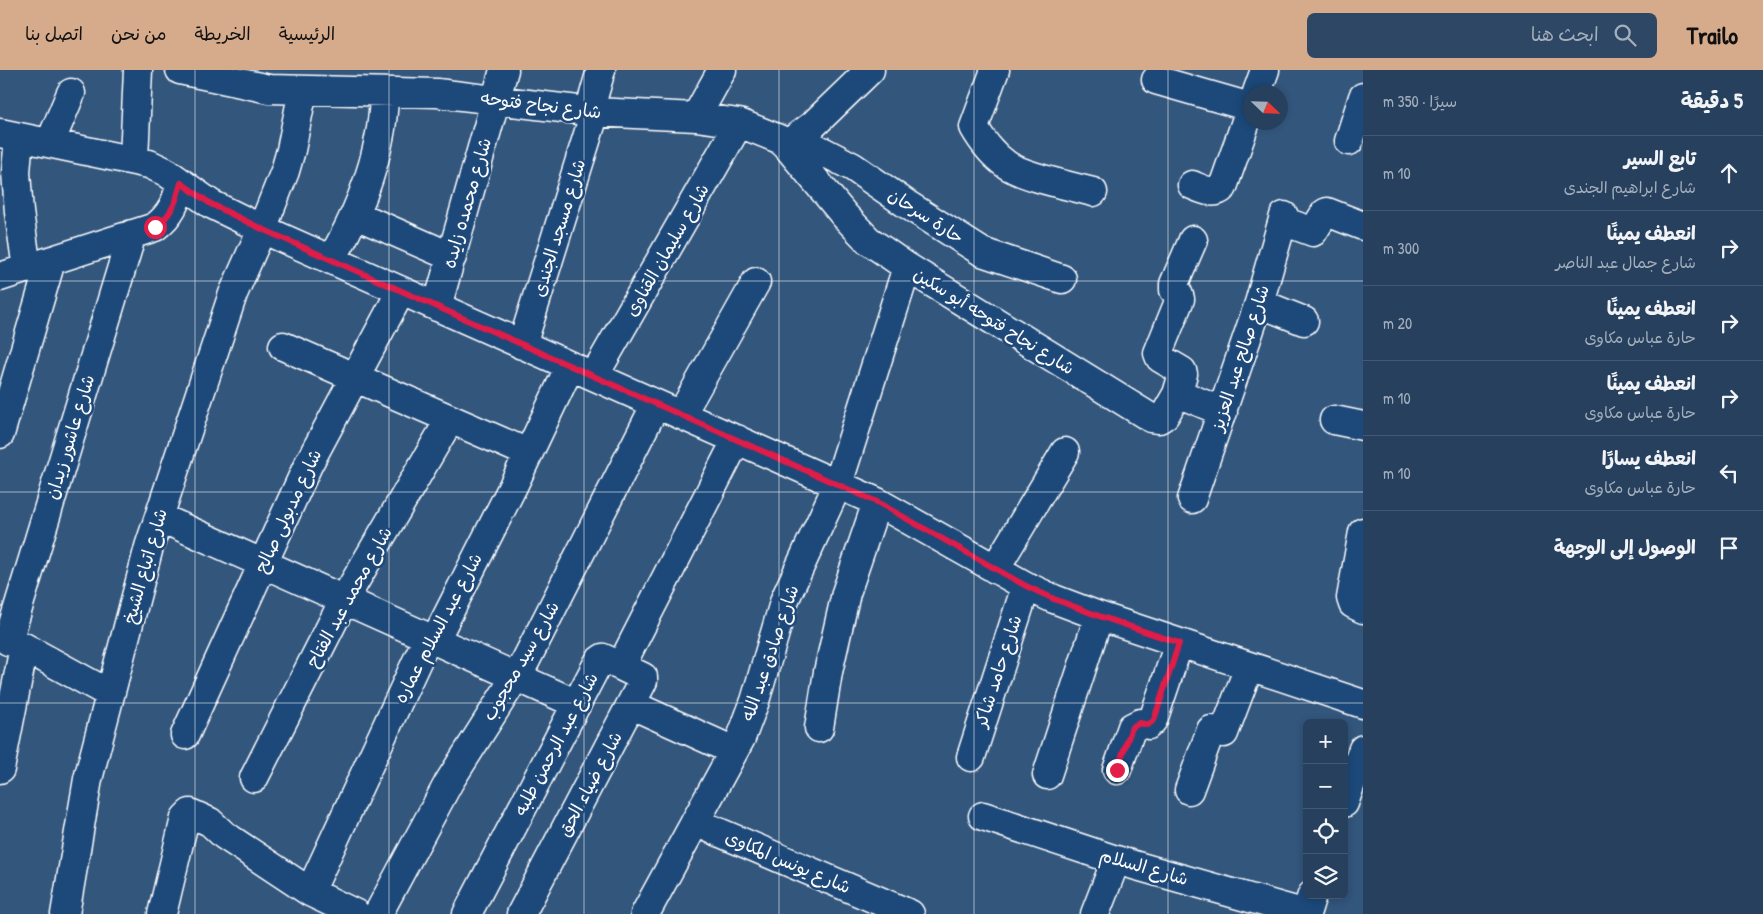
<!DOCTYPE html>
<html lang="ar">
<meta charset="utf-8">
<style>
:root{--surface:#26405e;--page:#2e4764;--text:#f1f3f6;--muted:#a4afbc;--line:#425973;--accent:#d6ab8b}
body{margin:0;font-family:"Patrick Hand","Playpen Sans Arabic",sans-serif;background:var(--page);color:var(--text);direction:rtl}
.controls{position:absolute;right:15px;bottom:15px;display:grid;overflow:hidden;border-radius:8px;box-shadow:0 2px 8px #0003}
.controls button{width:45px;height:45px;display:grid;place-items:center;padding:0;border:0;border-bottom:1px solid var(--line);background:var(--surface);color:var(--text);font:25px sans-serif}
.compass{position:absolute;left:1243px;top:15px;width:45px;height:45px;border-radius:50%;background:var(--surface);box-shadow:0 2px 8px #0003;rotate:113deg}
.stop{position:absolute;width:15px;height:15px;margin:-11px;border:4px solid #e11d48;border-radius:50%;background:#fff}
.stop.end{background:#e11d48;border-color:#fff;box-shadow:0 1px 5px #0008}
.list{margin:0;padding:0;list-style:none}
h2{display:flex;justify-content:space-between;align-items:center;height:65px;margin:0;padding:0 20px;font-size:21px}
h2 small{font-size:16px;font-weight:400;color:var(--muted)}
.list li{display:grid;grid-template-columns:32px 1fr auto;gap:15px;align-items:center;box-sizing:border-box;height:75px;padding:0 20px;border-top:1px solid var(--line)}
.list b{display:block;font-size:19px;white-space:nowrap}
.list p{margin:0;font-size:16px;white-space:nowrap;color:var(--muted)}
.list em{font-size:16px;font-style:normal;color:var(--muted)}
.icon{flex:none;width:28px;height:28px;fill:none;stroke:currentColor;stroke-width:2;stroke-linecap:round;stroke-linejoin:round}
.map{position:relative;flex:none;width:1363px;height:844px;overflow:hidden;direction:ltr}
header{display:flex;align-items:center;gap:30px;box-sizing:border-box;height:70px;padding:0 25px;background:var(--accent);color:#111}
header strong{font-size:24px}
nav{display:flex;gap:28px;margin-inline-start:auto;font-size:18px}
.search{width:350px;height:45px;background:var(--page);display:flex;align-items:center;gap:12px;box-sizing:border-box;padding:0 18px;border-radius:8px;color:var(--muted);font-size:19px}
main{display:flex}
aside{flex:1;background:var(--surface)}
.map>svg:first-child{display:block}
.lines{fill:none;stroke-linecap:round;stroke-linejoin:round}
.street-casing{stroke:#fff;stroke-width:31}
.street{stroke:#1f4a7a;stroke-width:28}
.route{stroke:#e11d48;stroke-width:6}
.grid{fill:none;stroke:#fff;stroke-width:1;stroke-opacity:0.55}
.labels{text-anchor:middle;stroke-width:5;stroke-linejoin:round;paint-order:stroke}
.street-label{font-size:18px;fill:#fff;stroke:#1f4a7a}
</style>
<header>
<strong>Trailo</strong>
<div class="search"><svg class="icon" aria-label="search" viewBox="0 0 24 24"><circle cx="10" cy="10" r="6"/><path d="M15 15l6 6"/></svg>ابحث هنا</div>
<nav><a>الرئيسية</a><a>الخريطة</a><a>من نحن</a><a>اتصل بنا</a></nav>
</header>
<main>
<aside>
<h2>5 دقيقة<small>سيرًا · 350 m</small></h2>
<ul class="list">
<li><svg class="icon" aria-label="ahead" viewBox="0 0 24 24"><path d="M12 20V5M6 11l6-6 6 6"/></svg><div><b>تابع السير</b><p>شارع ابراهيم الجندى</p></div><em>10 m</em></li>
<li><svg class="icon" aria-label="right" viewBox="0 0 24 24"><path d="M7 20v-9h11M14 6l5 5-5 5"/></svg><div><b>انعطف يمينًا</b><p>شارع جمال عبد الناصر</p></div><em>300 m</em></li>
<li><svg class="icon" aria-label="right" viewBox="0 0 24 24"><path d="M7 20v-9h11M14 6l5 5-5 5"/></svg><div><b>انعطف يمينًا</b><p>حارة عباس مكاوى</p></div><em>20 m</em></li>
<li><svg class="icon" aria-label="right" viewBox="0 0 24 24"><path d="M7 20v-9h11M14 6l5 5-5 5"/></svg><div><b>انعطف يمينًا</b><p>حارة عباس مكاوى</p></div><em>10 m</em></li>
<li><svg class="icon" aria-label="left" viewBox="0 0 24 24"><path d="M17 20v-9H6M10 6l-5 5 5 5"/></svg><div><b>انعطف يسارًا</b><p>حارة عباس مكاوى</p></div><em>10 m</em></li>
<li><svg class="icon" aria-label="arrive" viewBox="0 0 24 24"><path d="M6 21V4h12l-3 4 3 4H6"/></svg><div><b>الوصول إلى الوجهة</b></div></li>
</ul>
</aside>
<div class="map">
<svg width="1363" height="844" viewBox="0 0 1363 844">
<rect width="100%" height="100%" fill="#33567d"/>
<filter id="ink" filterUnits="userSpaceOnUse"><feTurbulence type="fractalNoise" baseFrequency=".02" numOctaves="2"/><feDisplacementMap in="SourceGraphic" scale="10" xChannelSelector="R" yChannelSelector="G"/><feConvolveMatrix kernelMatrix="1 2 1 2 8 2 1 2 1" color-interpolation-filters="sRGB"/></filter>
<g filter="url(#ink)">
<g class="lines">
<!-- street casing -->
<g class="street-casing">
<path id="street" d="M180,0l89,19 168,4 158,19 101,5 43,6 40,16 7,6 27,-20 57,-55
M995,0l-21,57c8,14 20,29 33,38 18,12 64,21 86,27
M1156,10l94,27
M1257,22l8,-22
M589,42l12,-42
M696,47l26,-47
M0,63l149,31 17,8 45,32 51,25 615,273 149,84 28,13 45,17 264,88
M19,67l-3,35 3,40 8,57
M797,68l56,29 55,38 74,47 80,27
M1349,71l14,-44
M50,73l21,-50
M786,75l59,71 23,24 39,27 244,151 8,1 6,-4 12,-21h3l43,18
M134,89l4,-89
M1192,115c10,4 22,11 31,2l27,-77
M356,145l96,42
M1283,151l30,11 12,-19 2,-1 36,14
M331,190c23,-39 41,-81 49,-126 3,-14 3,-28 5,-42
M0,207l155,-50c17,-13 21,-25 26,-44
M1259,233l45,18
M437,237l67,-237
M522,275l73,-233
M283,276l245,107
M594,306l145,-253
M1177,324l6,-20 -1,-3 -22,-13 -2,-5 22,-54 -2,-6 -4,-3v-6l19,-44
M681,345l75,-133
M1334,350l29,6
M0,364l51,-173
M1192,429l67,-196 25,-87
M159,447l418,187
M1363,462l-12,66 2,6 10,5
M995,499l70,-117
M7,570l17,7 86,47
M8,571l124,-407
M632,635l102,46
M819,658l9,-56 18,-79 31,-91
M185,665l123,-270 93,-174
M971,687l55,-171
M0,699l24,-122
M1117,700l15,-43 8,-4 8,2 5,-5 26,-77
M1047,705l52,-159
M254,708l90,-178 106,-181
M1189,720l22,-60 13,3 25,-66
M1344,733l19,-54
M983,746l133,44 190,54 6,-19
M695,752l215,92
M310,822l113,-244 4,-5 8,-3 78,-154 57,-120
M65,844l23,-135 61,-232 84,-253 29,-65 23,-58 6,-21 12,-60
M162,844l23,-96 5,-5 20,9 14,13 86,57 46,22
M378,844l71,-132 76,-120 131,-258
M467,844l132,-253 4,-3 15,7 5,-3 114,-223
M521,844l122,-233v-4l-25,-12
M645,844l96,-176 14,-37 30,-102 53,-115 69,-217
M1095,844l21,-54"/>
</g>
<!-- street -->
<use href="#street" class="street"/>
</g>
</g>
<g class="lines" filter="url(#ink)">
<!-- route -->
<path class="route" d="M155,157c17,-12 21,-25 26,-44l30,21 51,25 615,273 149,84 28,13 45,17 80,27 -25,77 -6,5 -8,-2 -8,4 -15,43"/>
</g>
<!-- grid -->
<path class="grid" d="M195,0v844M389,0v844M584,0v844M779,0v844M974,0v844M1168,0v844M0,211h1363M0,422h1363M0,633h1363"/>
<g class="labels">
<!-- street labels -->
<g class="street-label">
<text transform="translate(541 35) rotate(7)" y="6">شارع نجاح فتوحه</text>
<text transform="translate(467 133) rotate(-74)" y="6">شارع محمده زايده</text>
<text transform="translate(926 146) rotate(33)" y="6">حارة سرحان</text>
<text transform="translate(559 158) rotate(-73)" y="6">شارع مسجد الجندى</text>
<text transform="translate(667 180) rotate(-60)" y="6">شارع سليمان القناوى</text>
<text transform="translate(994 251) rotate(32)" y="6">شارع نجاح فتوحه أبو سكين</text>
<text transform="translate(1240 288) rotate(-72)" y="6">شارع صالح عبد العزيز</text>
<text transform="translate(70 367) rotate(-73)" y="6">شارع عاشور زيدان</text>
<text transform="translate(288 441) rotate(-65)" y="6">شارع مدبولى صالح</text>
<text transform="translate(145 496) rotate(-74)" y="6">شارع اتباع الشيخ</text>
<text transform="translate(349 527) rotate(-61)" y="6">شارع محمد عبد الفتاح</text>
<text transform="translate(438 558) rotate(-62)" y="6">شارع عبد السلام عماره</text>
<text transform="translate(770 583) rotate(-71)" y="6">شارع صادق عبد الله</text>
<text transform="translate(521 591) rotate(-60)" y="6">شارع سيد محجوب</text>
<text transform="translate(998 601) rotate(-72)" y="6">شارع حامد شاكر</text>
<text transform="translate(556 674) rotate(-62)" y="6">شارع عبد الرحمن طلبه</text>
<text transform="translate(590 714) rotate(-62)" y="6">شارع ضياء الحق</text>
<text transform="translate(788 792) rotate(23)" y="6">شارع يونس المكاوى</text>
<text transform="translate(1144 797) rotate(16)" y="6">شارع السلام</text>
</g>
</g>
</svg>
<div class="controls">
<button>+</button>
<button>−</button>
<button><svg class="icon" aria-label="locate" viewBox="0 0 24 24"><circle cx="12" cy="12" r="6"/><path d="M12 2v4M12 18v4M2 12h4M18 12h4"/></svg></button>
<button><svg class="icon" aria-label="layers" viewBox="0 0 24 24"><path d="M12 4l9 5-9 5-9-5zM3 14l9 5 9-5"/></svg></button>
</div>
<svg class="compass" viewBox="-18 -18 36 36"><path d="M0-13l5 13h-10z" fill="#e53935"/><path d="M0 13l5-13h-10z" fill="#a4afbc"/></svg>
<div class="stop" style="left:155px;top:157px"></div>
<div class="stop end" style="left:1117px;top:700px"></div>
</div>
</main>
